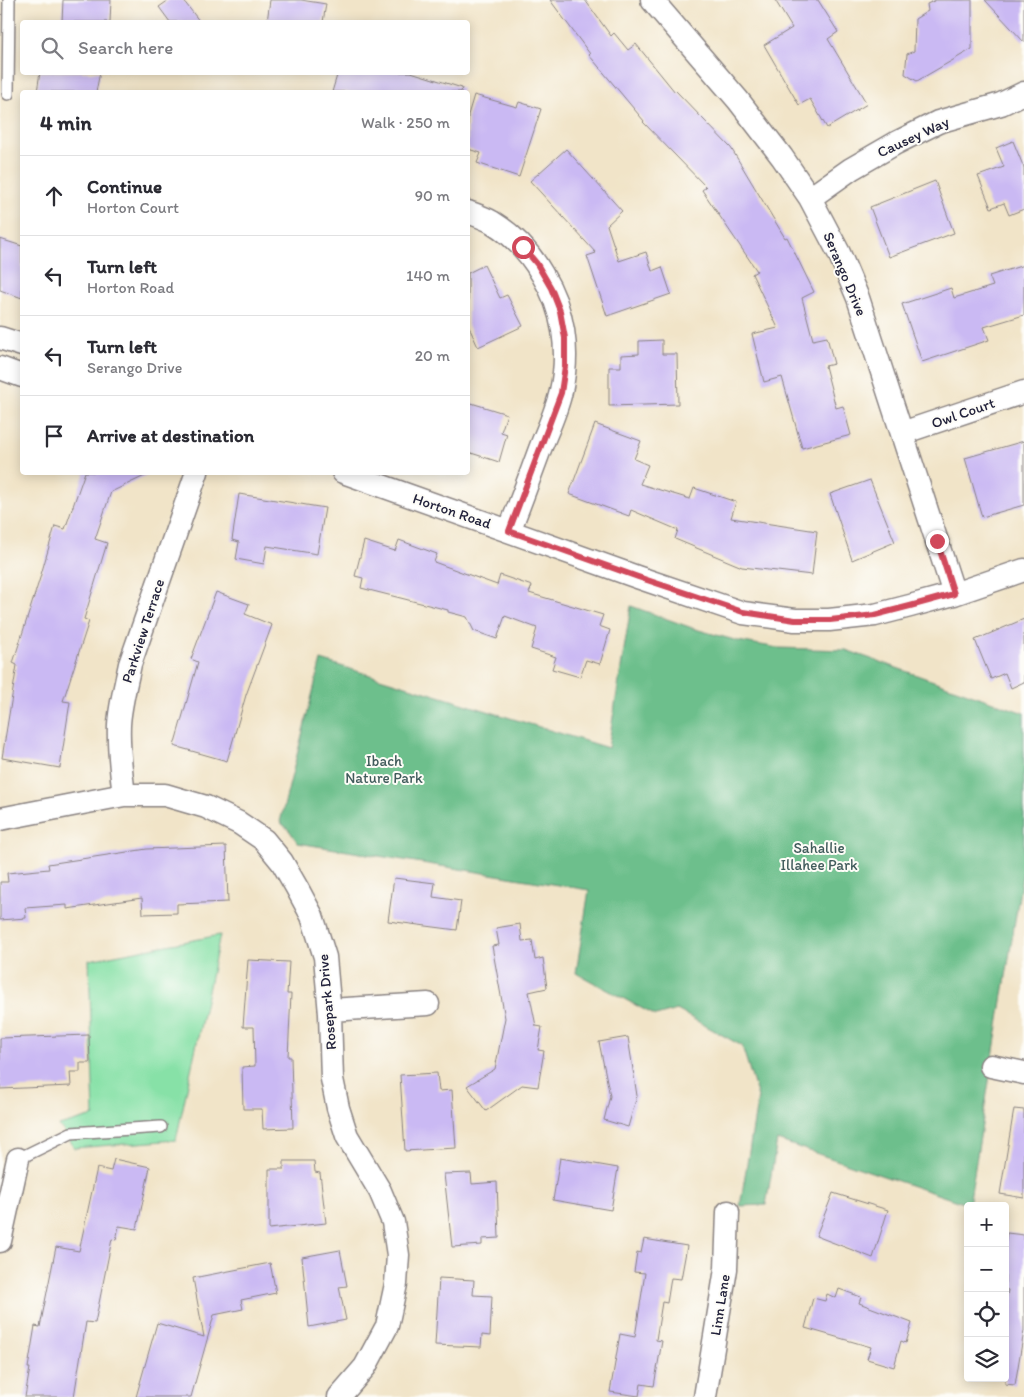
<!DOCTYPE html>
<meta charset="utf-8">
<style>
:root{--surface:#fff;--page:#f2f2f3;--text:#2b2b33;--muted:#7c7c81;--line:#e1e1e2}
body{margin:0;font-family:Itim,sans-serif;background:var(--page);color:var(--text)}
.controls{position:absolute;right:15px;bottom:15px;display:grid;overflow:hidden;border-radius:5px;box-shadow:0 2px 12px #0003}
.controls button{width:45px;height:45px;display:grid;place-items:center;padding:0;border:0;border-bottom:1px solid var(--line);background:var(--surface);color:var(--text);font:25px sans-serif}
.stop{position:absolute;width:15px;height:15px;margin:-11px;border:4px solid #d1495b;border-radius:50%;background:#fff}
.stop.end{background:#d1495b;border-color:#fff;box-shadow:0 1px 5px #0008}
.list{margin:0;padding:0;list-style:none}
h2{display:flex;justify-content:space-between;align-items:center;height:65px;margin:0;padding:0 20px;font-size:21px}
h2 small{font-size:16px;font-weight:400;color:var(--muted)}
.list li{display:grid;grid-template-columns:32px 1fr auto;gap:15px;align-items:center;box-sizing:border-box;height:80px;padding:0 20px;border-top:1px solid var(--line)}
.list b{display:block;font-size:19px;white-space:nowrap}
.list p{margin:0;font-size:16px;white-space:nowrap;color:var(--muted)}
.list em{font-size:16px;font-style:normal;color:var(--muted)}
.icon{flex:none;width:28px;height:28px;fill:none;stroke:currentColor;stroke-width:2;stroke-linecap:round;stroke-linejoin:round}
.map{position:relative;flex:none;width:1024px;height:1397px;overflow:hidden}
.search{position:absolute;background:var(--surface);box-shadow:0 2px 12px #0003;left:20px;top:20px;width:450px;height:55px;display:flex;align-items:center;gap:12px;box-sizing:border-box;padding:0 18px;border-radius:5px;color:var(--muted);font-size:19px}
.panel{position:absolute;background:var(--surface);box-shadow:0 2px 12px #0003;left:20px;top:90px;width:450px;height:385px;border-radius:5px}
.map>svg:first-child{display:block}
.green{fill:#87e1a7;stroke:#548271}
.forest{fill:#6dbf8c;stroke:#487064}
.building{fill:#cab9f3}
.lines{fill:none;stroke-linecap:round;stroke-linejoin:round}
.service-casing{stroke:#8a8382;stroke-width:14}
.minor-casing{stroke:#8a8382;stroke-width:25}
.service{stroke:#fff;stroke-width:11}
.minor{stroke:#fff;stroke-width:22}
.route{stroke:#d1495b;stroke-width:6}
.labels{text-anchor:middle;stroke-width:4;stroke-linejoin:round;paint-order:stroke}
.street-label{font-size:15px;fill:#22223b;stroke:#fdfcf7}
.park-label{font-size:15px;fill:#405b5b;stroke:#fdfcf7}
</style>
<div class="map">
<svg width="1024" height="1397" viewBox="0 0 1024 1397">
<rect width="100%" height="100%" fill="#fdfcf7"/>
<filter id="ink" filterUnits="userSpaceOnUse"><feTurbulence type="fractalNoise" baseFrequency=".02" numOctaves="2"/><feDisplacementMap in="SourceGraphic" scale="10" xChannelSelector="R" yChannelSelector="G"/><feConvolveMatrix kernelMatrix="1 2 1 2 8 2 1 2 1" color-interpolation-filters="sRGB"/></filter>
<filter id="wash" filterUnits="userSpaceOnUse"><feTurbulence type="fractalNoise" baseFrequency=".0096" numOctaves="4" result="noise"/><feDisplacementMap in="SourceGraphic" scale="20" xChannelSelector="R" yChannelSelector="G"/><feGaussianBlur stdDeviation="1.12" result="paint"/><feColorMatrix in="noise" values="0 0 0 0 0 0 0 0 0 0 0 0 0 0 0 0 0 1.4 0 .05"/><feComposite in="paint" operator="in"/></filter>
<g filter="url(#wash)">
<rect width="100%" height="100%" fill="#f1e4c8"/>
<!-- green -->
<path class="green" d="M220,935l-44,205 -102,8 -6,-12 -9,-10 35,-10 -5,-156z"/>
<!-- forest -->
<path class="forest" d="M631,606l64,23 43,12 40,7 68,2 178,63v152l-55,340 -192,-65 -11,65 -26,1 18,-109 -16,-51 -65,-36 -21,6 -80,-43 13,-83 -291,-47 -9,-13 -9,-8 41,-162 287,88z"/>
<g id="blocks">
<!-- building -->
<path class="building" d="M63,0h48l-1,22h-48z
M169,0h14l17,22h-30l-11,-15z
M270,0h31l25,4 -3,18h-56z
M550,0h35l26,36 3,-3 14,17 8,-6 39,48 1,-1 55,57 54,90 2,-1 27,55 -12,6 11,42 14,-3 7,27 -9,2 11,42 7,-2 8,29 -49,13 -20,-71 -18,5 -12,-48 26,-6 -26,-54 5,-3 -55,-81 4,-3 -63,-65 1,-1 -55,-66 1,-1z
M775,0h43l20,32 -10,7 39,65 -40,24 -17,-29 -11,6 -35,-60 28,-17z
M936,0h36v49l-55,32 -12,-7 2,-20 7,-3 1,-32 13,-8 -1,-7z
M985,0h39v42z
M40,72h60l-4,20h-59z
M338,72h73l51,16 -1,4h-129z
M474,95l43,12 2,-5 22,7 -22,68 -42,-14 4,-10 -13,-4v-34z
M1013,141l11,27v41l-15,6 -5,-12 -13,5 -13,-32 26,-9 -8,-19z
M566,149l56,62 -15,14 12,36 27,-9 6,19 10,-4 9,27 -64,22 -20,-60 9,-3 -66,-72z
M935,181l19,52 -65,24 -19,-50z
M0,239l22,7v52l-22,-8z
M484,265l16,33 7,-3 16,31 -45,21 -10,-22v-52z
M1024,265v50l-40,12 5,13 -67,22 -20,-58 49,-16 3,10 39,-12 -4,-10z
M662,340v14h15l1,50 -69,2v-39h12v-12l18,-1v-13z
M468,402l39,12 -6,18 6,2 -8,28 -31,-10z
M595,424l46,17 -7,18 14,6 -8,19 50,15 4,-11 42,14 -5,16 86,13 -5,44 -70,-8 -67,-28 3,-9 -47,-20 -2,6 -60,-22z
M1024,441v64l-42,12 -17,-59z
M85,472h68l-42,20 -16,47 12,4 -23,76 5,2 -26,80 7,1 -10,66 -58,-10 15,-93 -4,-2 27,-85 15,-52 10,3z
M870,480l25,62 -43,18 -22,-66z
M239,494l86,14 -8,46 -50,-8 -3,18 -28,-5 3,-17 -7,-2z
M399,540l38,14 -3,8 63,23 3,-10 32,11 -3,7 74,22 -4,11 11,4 -10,34 -14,-4 -6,17 -28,-8 4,-12 -25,-8 6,-21 -32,-12 -8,23 -23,-8 -7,-14 -19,-5v-2l-87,-22 2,-10 -8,-2 9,-35 31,10z
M216,592l33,12 -4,10 27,11 -26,70 -19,66 -53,-15 24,-84 -7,-3z
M1024,619v63l-13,6 -6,-15 -14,6 -16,-39z
M226,846l2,56 -51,2v9l-34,1 -1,-16 -75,11v-4l-42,3 1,10 -26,2v-38h8l-1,-9 42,-4 -1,-5 99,-15z
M394,878l41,5 -2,14 28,4 -4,29 -69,-9z
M520,924l2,17 10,-1 3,20 8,-2 4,30 -18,4 7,34 6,1 -4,23 6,1 -6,36 -16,-2 -36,26 -19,-25 28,-17 10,-51 -13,-72 7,-1 -3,-17z
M248,960l41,2 -2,32h4l-3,63h3l2,71 -30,1 -1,-20h-19l-1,-42 13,-1 -1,-39h-11z
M89,1035l1,28h-10v9h-10l1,14 -71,3v-51z
M628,1037l9,59 -9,31 -24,-7 6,-24 -11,-54z
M437,1073l2,18 13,-1 4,58 -51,3 -5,-76z
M1014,1109l10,1v88l-24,-4z
M560,1158l58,10 -7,42 -58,-10z
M114,1159l36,8 -13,62 -18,-3 -3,14 -4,-1 -17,84 -9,-1 -12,75h-49l5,-29h-2l7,-42 5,1 16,-80 23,4 18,-83 14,3z
M284,1161h30l1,11 5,1 6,50 -57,6v-60h15z
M471,1173l1,11 25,-2 2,56 -17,1v6l-30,2 -8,-73z
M833,1193l55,17 -15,48 -57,-22z
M1007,1233l17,2v96l-9,54 -10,-1v-78l3,-16 -3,-1v-44z
M644,1239l43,7 -6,33 -10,-1 -4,25 -5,-1 -6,38 6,1 -8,45 -13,-2 -2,12 -29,-4 10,-58 15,3 10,-64 -11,-1 3,-20 4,1z
M340,1250l7,36 -8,1 7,33 -37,7 -7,-70z
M270,1263l6,30 -35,7 2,9 -29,6 -23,82h-55l21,-74 47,14 -11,-59z
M439,1278l35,2 -1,15 19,1 -2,40 -8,-1 -1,12 -46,-2z
M839,1289l22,8 -2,6 53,20 -6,20 -5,-2 -7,26 -27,-8 4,-12 -66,-19 8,-30 12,3 2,-7 9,4z"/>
</g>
</g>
<g filter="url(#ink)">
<use href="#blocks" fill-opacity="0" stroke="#8a8382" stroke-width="1"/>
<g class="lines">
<!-- service casing -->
<g class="service-casing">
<path id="service" d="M8,94l1,-94
M18,1159l53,-26 90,-6"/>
</g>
<!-- minor casing -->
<g class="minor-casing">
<path id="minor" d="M652,0l86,100 44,57 28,41 29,55 19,45 96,296
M810,198l41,-29 45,-26 42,-21 63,-18 23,-11
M468,212c8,3 17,6 24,10 21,13 38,31 50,52 22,36 28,77 19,117 -4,19 -14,40 -21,58 -10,27 -20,55 -31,82
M0,338l22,7
M0,368l22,8
M902,433l122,-41
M343,472l294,105 106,36 52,7h34l46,-5 35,-9 44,-12 70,-24
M124,795c-3,-23 -6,-47 -5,-70 1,-20 7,-41 11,-61l67,-192
M0,819l124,-24h41l41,12 33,16 25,17 18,22 15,26 15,28 13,41 5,57 2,65 6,29 9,28 33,55 13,31 5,33 -2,29 -9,42 -22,41 -26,30
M330,1010l98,-6
M991,1066l33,7
M0,1241l18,-82
M705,1397l21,-128 2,-57"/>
</g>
<!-- service -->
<use href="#service" class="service"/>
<!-- minor -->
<use href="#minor" class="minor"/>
</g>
</g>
<g class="lines" filter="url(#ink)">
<!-- route -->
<path class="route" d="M523,247l14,17 14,24 9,23 5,27v28l-4,27 -52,138 129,46 105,35 52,8h35l45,-5 35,-9 44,-12 -17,-53"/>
</g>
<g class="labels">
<!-- street labels -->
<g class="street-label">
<text transform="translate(913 137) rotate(-25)" y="5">Causey Way</text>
<text transform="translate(845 274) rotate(67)" y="5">Serango Drive</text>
<text transform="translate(963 413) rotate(-19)" y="5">Owl Court</text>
<text transform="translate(452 511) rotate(19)" y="5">Horton Road</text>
<text transform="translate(143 631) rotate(-72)" y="5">Parkview Terrace</text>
<text transform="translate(327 1002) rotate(-95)" y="5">Rosepark Drive</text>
<text transform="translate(720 1305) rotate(-81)" y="5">Linn Lane</text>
</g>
<!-- park labels -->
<g class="park-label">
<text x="384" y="766">Ibach<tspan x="384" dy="17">Nature Park</tspan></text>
<text x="819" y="853">Sahallie<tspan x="819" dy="17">Illahee Park</tspan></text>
</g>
</g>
</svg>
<div class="controls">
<button>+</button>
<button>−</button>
<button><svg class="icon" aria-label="locate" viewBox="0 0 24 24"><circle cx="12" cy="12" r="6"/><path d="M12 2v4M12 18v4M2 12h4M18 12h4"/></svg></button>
<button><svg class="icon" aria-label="layers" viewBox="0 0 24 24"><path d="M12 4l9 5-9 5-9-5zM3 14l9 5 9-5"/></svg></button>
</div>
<div class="stop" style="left:523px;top:247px"></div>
<div class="stop end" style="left:937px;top:541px"></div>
<div class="search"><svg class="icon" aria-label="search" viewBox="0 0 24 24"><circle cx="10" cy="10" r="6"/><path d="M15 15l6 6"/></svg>Search here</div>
<section class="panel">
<h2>4 min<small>Walk · 250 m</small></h2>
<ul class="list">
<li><svg class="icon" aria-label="ahead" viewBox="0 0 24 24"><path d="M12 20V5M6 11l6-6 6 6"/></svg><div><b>Continue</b><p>Horton Court</p></div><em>90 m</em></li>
<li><svg class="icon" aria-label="left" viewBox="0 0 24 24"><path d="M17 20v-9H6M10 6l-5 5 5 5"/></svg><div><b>Turn left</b><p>Horton Road</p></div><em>140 m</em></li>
<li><svg class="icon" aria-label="left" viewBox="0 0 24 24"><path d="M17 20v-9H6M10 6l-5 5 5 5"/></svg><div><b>Turn left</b><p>Serango Drive</p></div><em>20 m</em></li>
<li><svg class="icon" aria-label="arrive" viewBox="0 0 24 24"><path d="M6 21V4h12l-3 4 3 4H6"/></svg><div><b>Arrive at destination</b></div></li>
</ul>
</section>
</div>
